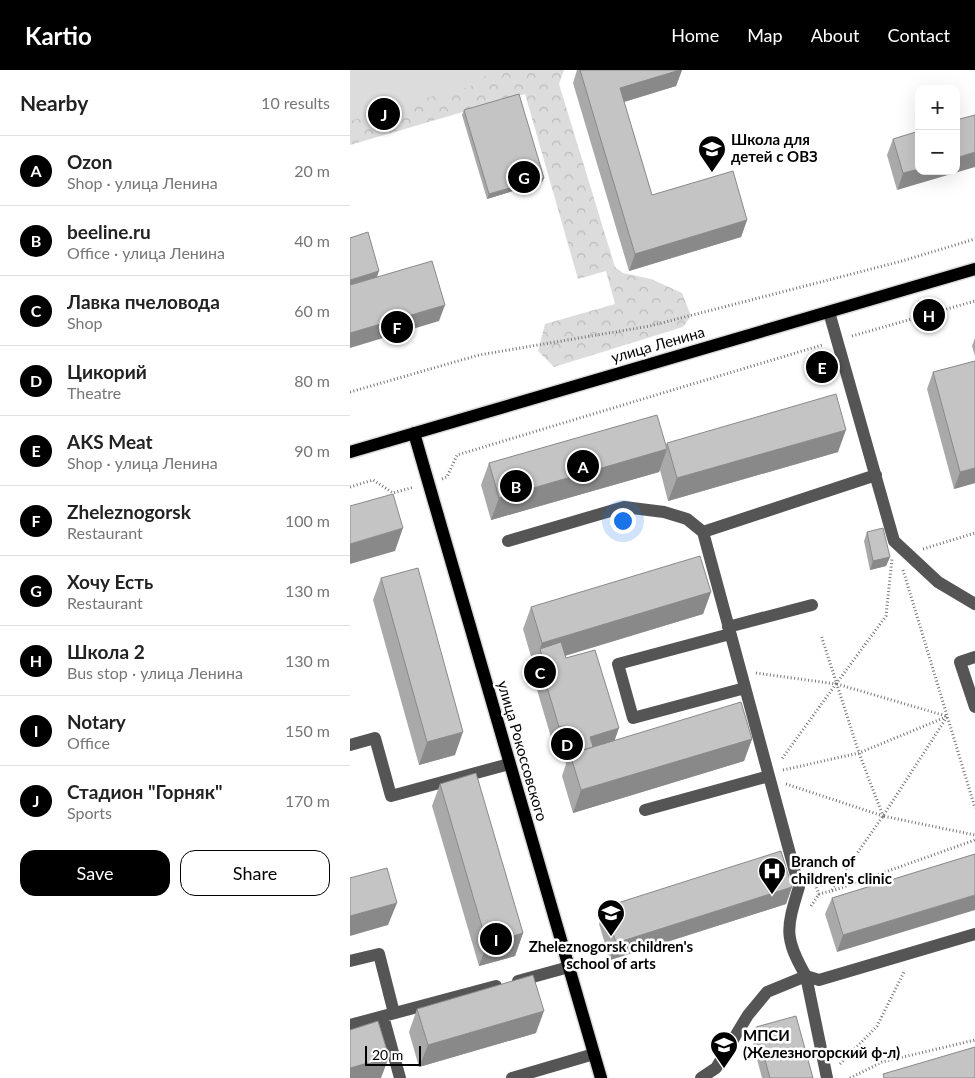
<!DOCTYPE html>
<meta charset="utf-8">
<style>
:root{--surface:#fff;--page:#f6f6f6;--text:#222;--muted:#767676;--line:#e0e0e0;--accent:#000}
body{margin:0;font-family:Lato,sans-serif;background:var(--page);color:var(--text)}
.controls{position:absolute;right:15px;top:15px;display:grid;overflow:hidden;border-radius:10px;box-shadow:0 5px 20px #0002}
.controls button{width:45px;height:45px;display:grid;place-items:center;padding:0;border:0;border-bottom:1px solid var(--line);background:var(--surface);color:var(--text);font:25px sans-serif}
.scale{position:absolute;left:15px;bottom:12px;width:56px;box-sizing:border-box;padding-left:5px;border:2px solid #000;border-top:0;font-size:14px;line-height:18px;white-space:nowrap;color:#000;-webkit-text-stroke:4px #fff;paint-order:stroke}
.you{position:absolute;left:272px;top:450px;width:18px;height:18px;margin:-12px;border:4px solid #fff;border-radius:50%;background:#1a73e8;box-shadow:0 0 0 8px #1a73e833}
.badge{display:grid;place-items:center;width:32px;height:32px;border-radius:50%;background:var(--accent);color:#fff;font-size:16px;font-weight:700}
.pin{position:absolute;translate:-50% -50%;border:2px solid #fff;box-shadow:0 1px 5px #0006}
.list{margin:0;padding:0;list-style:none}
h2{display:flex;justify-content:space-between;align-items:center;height:65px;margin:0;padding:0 20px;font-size:21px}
h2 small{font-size:16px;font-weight:400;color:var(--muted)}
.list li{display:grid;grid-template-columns:32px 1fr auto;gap:15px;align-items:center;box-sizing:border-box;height:70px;padding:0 20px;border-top:1px solid var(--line)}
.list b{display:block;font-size:19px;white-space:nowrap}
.list p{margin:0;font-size:16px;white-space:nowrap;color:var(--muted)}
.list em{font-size:16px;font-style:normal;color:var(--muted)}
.actions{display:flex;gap:10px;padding:15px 20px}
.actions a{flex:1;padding:11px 0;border:1px solid var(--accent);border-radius:15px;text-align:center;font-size:18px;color:var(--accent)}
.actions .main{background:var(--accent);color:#fff}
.map{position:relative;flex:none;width:625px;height:1008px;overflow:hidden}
header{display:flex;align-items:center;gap:30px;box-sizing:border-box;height:70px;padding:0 25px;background:var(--accent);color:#fff}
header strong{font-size:24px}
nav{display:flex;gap:28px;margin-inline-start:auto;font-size:18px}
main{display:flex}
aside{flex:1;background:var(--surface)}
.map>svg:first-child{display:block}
.green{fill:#dcdcdc}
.forest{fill:url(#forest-crowns)}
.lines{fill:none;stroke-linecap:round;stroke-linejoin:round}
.major-casing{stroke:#dbdbdb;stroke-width:15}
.path{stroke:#777;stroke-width:3;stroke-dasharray:1 2.5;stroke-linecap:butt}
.minor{stroke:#555;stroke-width:12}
.major{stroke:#000;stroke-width:12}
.wall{fill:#a9a9a9}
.shaded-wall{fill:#898989}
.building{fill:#c4c4c4;stroke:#898989}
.labels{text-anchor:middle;stroke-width:5;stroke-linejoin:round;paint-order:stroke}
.poi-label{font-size:15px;font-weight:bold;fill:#000;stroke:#fff;text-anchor:start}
.street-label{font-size:15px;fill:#000;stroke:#fff}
</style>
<header>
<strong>Kartio</strong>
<nav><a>Home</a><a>Map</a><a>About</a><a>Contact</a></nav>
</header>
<main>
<aside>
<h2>Nearby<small>10 results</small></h2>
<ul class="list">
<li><span class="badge">A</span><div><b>Ozon</b><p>Shop · улица Ленина</p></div><em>20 m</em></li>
<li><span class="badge">B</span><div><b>beeline.ru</b><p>Office · улица Ленина</p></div><em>40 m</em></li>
<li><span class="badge">C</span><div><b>Лавка пчеловода</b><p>Shop</p></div><em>60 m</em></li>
<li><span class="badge">D</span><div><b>Цикорий</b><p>Theatre</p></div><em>80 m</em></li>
<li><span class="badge">E</span><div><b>AKS Meat</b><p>Shop · улица Ленина</p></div><em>90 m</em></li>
<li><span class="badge">F</span><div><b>Zheleznogorsk</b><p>Restaurant</p></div><em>100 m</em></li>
<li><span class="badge">G</span><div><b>Хочу Есть</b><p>Restaurant</p></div><em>130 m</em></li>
<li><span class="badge">H</span><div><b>Школа 2</b><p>Bus stop · улица Ленина</p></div><em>130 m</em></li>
<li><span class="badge">I</span><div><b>Notary</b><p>Office</p></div><em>150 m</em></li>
<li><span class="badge">J</span><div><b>Стадион &quot;Горняк&quot;</b><p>Sports</p></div><em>170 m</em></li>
</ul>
<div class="actions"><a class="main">Save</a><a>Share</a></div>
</aside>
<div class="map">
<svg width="625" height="1008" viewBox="0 0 625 1008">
<defs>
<pattern id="forest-crowns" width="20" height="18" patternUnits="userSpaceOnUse" patternTransform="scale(1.25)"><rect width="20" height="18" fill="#dcdcdc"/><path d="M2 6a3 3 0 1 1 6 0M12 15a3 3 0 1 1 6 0" fill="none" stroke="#bbb"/></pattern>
</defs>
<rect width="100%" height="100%" fill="#fff"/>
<!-- green -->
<path class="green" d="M0,0h141l-5,25 -136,38z"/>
<!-- forest -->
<path class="forest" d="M137,0h77l-5,14 56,183 8,6 28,6 31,14 9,23 -8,11 -129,40 -16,-16 7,-27 70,-20 -9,-33 -28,8 -53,-185 -175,51v-24l30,-9 3,-3 86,-22 15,-9z"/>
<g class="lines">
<!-- major casing -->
<g class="major-casing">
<path id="major" d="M64,363l187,645
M0,382l625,-183"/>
</g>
<!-- path -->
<path class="path" d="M502,266l123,-35
M0,322l129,-37 171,-29 252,-65 73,-22
M92,409l5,-2 10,-22 365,-110
M0,417l23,-7 20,13 21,-6
M573,479l52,-16
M553,500l72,238
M406,603l80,11 -55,76
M486,614l50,-68 6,-57
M487,614l109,32
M597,647l-64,99 92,19
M433,700l76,-17 87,-36
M436,714l97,32 -24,-63 -38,-118
M465,814l4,10 12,-3 52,-75
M482,821l143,-51
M461,836l8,-12
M490,994l37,-38 27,-54
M500,1008l32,-16 93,-22"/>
<!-- minor -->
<path class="minor" d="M479,242l65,229 44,41 37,22
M158,471l116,-34 40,5 23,7 16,13 173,-57
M378,557l84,-22
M380,564l-112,30 15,54 112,-30
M625,587l-15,5 15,45
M0,675l25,-7 16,58 118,-32
M295,740l124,-34
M0,891l29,-7 15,59
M168,911l51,-14
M33,946l17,62
M0,955l146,-39
M162,1008l82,-24
M351,1008l15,-10 32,-53 19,-23 39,-16c-22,-38 -20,-47 -7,-89l-96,-355
M477,1008l-21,-102 13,4 156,-46"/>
<!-- major -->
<use href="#major" class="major"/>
</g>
<!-- wall -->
<path class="wall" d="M227,0h105l-6,16 -52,16 28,93 95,25 -6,17 -112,34 -56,-188z
M114,40l80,68 -2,4 -55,17 -25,-84z
M569,61l-22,59 -10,-35 6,-16z
M625,268v18l-3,-10z
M625,291v122l-21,6 -27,-100 6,-17z
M317,373l171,9 -170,49 -8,-31 -1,2 -168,48 -10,-35 8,-22 177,-18z
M517,462l23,25 -4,9 -16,4 -6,-29z
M31,508l74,177 -36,10 -46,-165z
M361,522l-8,22 -138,42 49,84 138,-1 -8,22 -171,52 -11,-37 4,-12 -7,-22 -6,2 -18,-61 2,-6 -14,-48 8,-22z
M90,714l83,149 -8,23 -36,10 -47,-160z
M625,784l-138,98 -12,-38 7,-16z
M442,817l-6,17 -176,56 -11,-36 6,-17z
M67,939l119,24 -117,34 -10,-35z
M406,957l57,51h-51l-10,-38z"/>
<!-- shaded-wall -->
<path class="shaded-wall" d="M330,0h2l-6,16 -62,19 6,-17z
M625,82v15l-78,23 6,-17 16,-4v2h37v-13z
M194,108l-2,4 -55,17 2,-5z
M397,150l-6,17 -112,34 6,-17z
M29,201l-8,23 -21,6v-20z
M95,235l-6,16 -89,27v-15z
M496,360l-8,22 -170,49 9,-23z
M317,379l-8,23 -168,48 8,-22z
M625,398v15l-21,6 6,-17z
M53,458l-8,23 -45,13v-20z
M540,487l-4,9 -16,4 3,-9z
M361,522l-8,22 -159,48 -4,-13 -6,16 8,-22z
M215,656l-6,16 -6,2 6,-17z
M269,658l-6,17 -29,9 6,-17z
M113,662l-8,23 -36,10 8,-23z
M402,669l-8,22 -171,52 8,-23z
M442,817l-6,17 -176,56 6,-17z
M625,825v15l-138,42 6,-17z
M47,833l-9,22 -38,11v-20z
M173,863l-8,23 -36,10 8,-22z
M194,941l-8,22 -117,34 9,-22z
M39,987l-8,21h-31v-10z"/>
<!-- building -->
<path class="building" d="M230,0h100l-60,18 32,107 81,-24 14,49 -112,34z
M169,24l25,84 -55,16 -25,-84z
M625,45v37l-19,6v-38z
M569,61v38l-16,4 -10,-34z
M18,162l11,39 -29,9v-42z
M82,191l13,44 -95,28v-48z
M625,291v107l-15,4 -27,-100z
M486,324l10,36 -169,48 -10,-35z
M307,345l10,34 -168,49 -10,-35z
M43,424l10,34 -53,16v-38z
M533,458l7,29 -17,4 -6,-29z
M350,486l11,36 -169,51 -11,-36z
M68,498l45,164 -36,10 -46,-164z
M211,572l5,16 29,-8 24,78 -29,9 3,10 -20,6 -8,-27 -6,1 -18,-60 4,-1 -5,-17z
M391,632l11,37 -171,51 -11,-36z
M126,703l47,160 -36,11 -47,-160z
M431,781l11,36 -176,56 -11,-36z
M625,784v41l-132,40 -11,-37z
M37,798l10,35 -47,13v-38z
M183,905l11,36 -116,34 -11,-36z
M446,946l17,62h-43l-14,-51z
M28,951l11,36 -39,11v-38z
M625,977v31h-91l-1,-4z"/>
<!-- icons -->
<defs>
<g id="school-pin" transform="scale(1.4375)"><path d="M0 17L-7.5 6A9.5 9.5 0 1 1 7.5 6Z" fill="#000" stroke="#fff"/><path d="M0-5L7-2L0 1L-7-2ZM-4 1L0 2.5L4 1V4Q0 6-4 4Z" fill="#fff"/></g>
<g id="hospital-pin" transform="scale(1.4375)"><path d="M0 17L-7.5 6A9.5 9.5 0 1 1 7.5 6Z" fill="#000" stroke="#fff"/><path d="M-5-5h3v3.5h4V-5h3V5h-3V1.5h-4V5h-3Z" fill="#fff"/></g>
<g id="university-pin" transform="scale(1.4375)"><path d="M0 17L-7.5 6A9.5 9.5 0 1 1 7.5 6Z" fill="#000" stroke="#fff"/><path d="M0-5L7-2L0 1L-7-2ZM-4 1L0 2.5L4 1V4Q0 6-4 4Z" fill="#fff"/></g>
</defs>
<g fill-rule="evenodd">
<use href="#school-pin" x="362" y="79"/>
<use href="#hospital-pin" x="422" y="801"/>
<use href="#school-pin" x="261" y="843"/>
<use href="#university-pin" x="374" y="975"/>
</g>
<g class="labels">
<!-- poi labels -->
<g class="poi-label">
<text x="381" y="75">Школа для<tspan x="381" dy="17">детей с ОВЗ</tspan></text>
<text x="441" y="797">Branch of<tspan x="441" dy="17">children's clinic</tspan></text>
<text x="261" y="882" text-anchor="middle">Zheleznogorsk children's<tspan x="261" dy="17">school of arts</tspan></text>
<text x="393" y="971">МПСИ<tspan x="393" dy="17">(Железногорский ф-л)</tspan></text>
</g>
<!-- street labels -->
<g class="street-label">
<text transform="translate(308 275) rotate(-16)" y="5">улица Ленина</text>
<text transform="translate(172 681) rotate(74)" y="5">улица Рокоссовского</text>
</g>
</g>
</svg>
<div class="controls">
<button>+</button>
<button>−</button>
</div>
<div class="scale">20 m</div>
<div class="you"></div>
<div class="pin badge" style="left:233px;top:396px">A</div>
<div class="pin badge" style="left:166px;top:416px">B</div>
<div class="pin badge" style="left:190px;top:602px">C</div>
<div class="pin badge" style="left:217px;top:674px">D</div>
<div class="pin badge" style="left:472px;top:297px">E</div>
<div class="pin badge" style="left:47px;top:257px">F</div>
<div class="pin badge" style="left:174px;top:107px">G</div>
<div class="pin badge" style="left:579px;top:245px">H</div>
<div class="pin badge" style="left:146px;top:869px">I</div>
<div class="pin badge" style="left:34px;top:44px">J</div>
</div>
</main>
